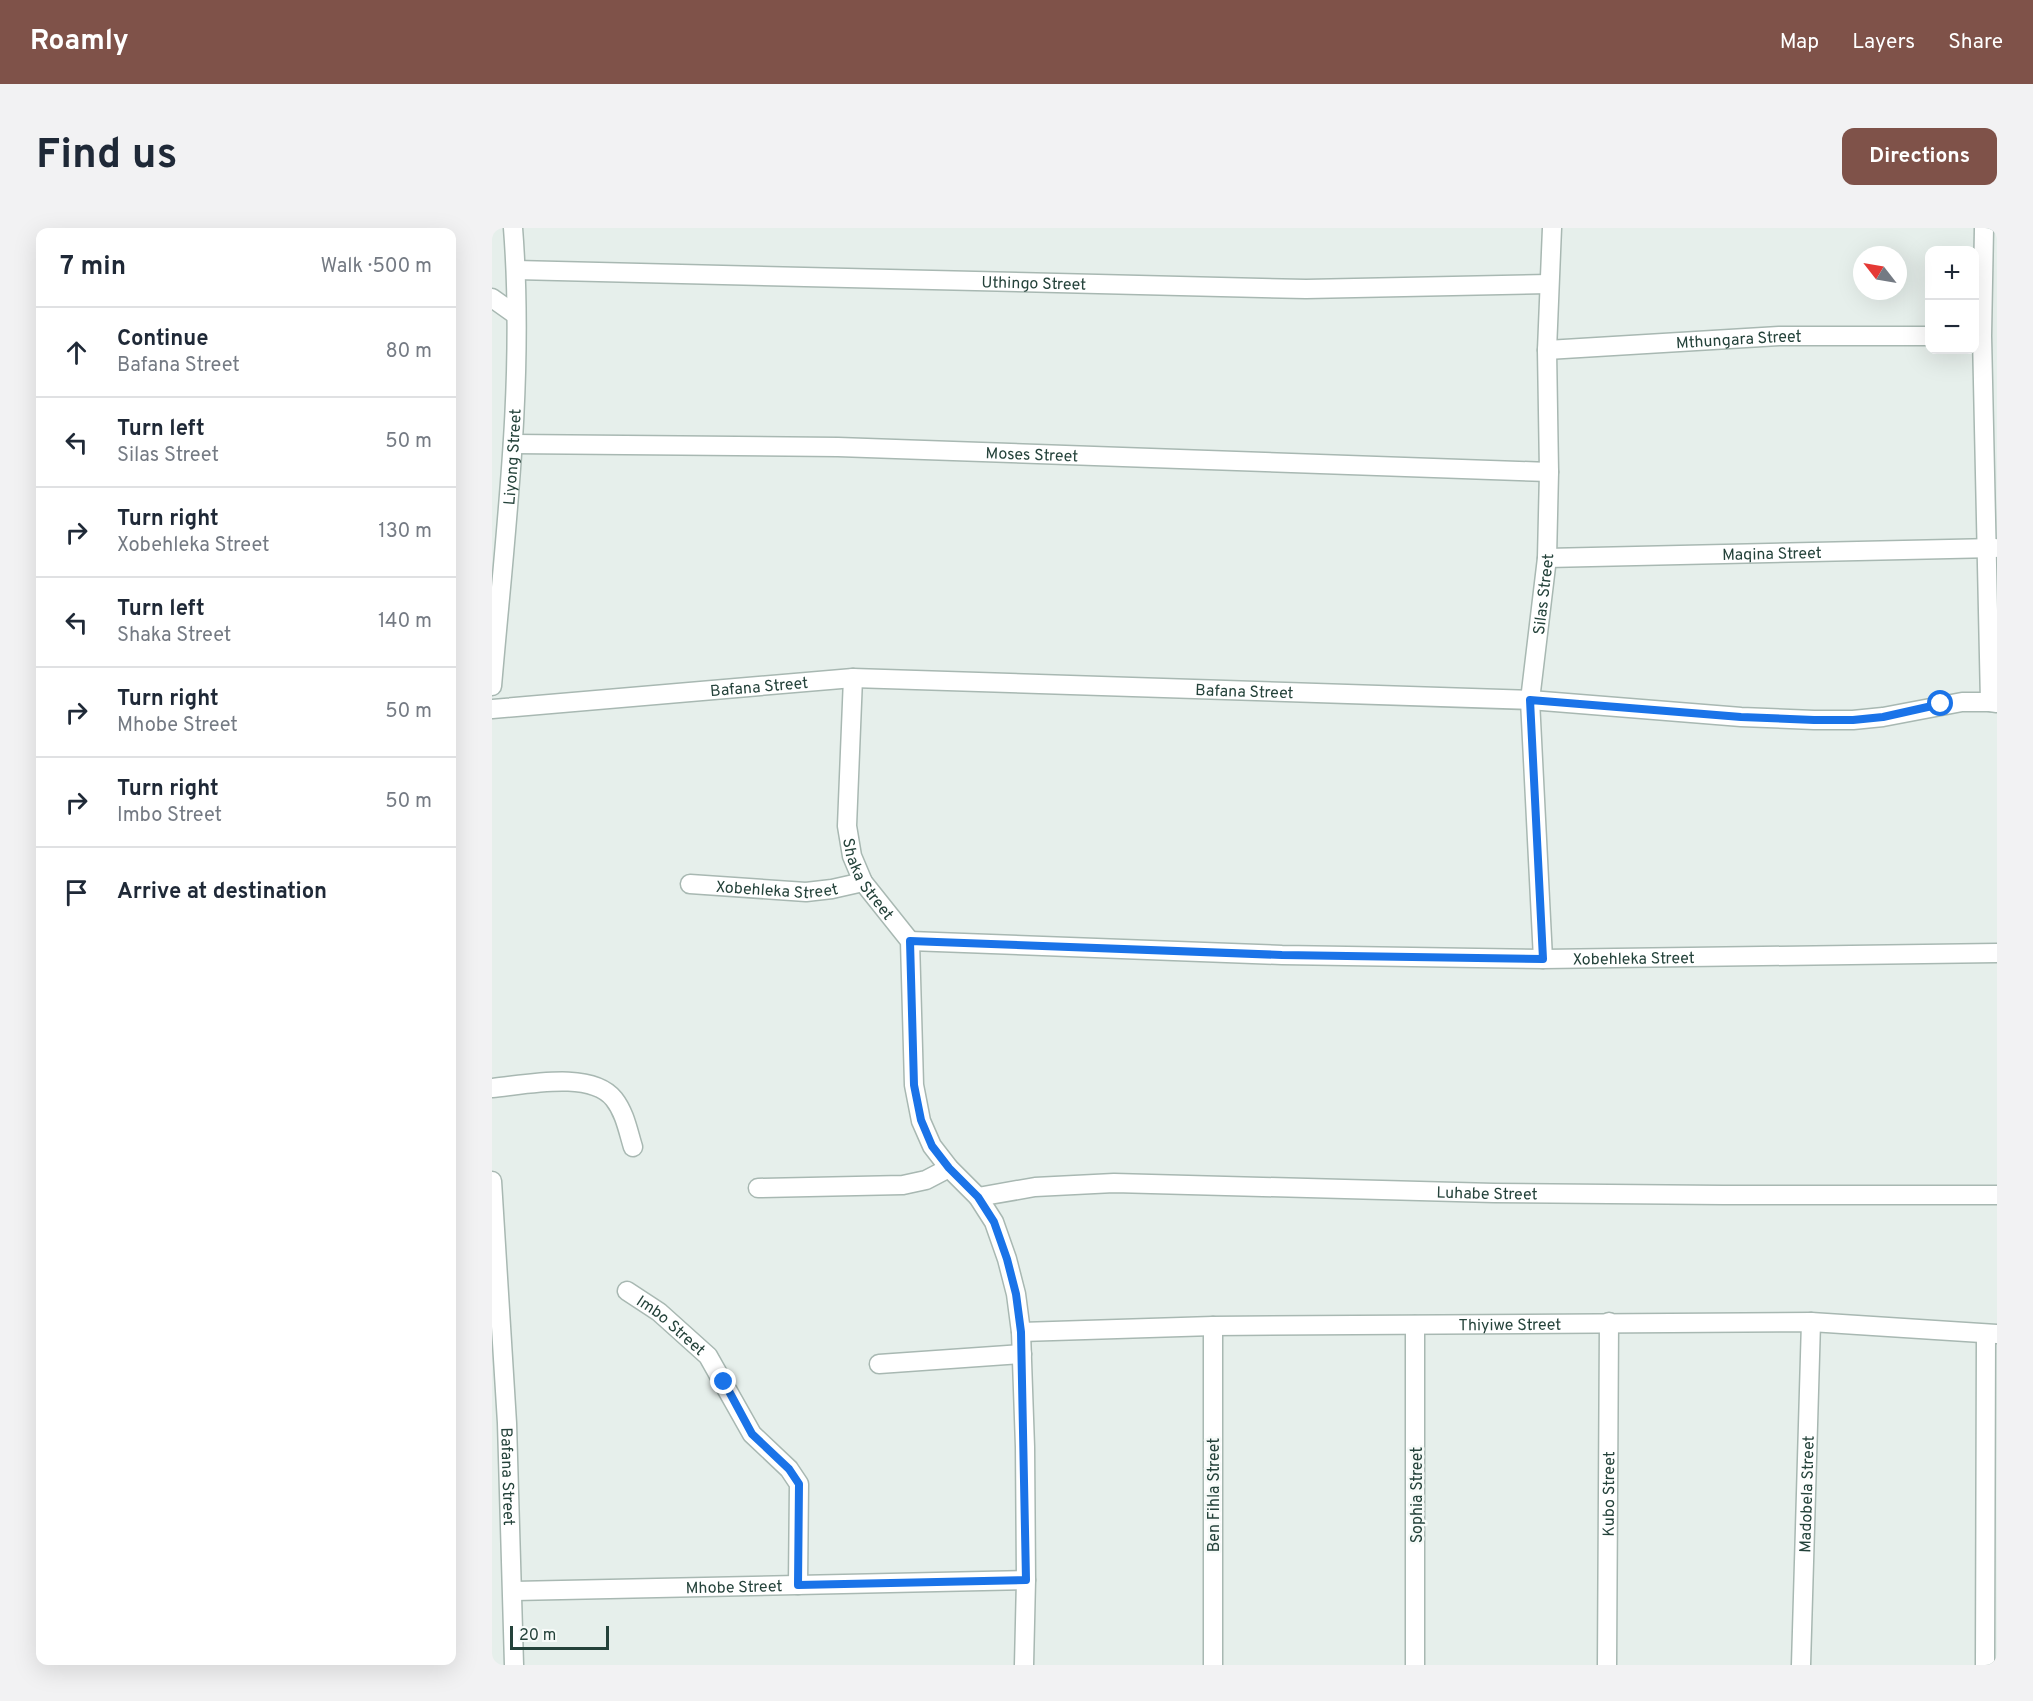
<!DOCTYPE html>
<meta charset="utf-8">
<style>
:root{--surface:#fff;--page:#f2f2f3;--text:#1f2937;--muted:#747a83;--line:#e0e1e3;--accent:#7f5249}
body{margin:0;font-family:Overpass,sans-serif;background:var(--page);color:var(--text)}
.controls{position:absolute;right:18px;top:18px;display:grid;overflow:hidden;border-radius:12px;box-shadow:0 6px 24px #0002}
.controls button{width:54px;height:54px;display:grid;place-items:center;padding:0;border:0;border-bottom:2px solid var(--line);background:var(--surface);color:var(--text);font:30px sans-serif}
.compass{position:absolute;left:1361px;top:18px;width:54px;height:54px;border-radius:50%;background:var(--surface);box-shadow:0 6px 24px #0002;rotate:301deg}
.scale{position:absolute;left:18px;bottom:15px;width:99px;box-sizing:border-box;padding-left:6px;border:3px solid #24423a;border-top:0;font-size:16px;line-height:21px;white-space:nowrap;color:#24423a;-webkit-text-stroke:4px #f7fbf9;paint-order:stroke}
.stop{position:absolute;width:18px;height:18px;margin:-14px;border:4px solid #1a73e8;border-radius:50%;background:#fff}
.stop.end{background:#1a73e8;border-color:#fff;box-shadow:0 2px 6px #0008}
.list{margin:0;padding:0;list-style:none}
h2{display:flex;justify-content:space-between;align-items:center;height:78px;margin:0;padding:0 24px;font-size:26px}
h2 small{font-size:20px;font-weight:400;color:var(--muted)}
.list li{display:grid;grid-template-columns:39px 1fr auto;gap:18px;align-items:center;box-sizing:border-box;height:90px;padding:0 24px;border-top:2px solid var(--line)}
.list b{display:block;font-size:22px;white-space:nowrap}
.list p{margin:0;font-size:20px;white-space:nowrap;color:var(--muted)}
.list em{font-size:20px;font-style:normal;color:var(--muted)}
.icon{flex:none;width:33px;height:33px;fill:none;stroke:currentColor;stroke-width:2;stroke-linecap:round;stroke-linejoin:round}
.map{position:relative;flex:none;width:1505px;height:1437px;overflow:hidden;border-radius:12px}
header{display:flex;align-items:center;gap:36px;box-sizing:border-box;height:84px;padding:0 30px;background:var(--accent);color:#fff}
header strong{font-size:28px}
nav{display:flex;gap:33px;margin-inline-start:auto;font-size:21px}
.intro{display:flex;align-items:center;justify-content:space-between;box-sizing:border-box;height:144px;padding:0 36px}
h1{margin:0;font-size:42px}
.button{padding:15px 27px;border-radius:12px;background:var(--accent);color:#fff;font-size:21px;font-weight:700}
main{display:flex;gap:36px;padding:0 36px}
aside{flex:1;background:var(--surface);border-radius:12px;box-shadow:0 6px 24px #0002}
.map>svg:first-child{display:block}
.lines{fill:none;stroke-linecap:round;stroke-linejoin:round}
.minor-casing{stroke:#a8b8b2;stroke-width:21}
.minor{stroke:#fff;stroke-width:18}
.route{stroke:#1a73e8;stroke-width:8}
.labels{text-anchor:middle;stroke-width:5;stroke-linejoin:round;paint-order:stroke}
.street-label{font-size:16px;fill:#24423a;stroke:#f7fbf9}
</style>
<header>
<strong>Roamly</strong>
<nav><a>Map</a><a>Layers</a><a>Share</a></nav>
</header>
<div class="intro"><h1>Find us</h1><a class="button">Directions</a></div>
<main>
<aside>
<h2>7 min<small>Walk · 500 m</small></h2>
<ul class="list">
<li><svg class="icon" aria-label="ahead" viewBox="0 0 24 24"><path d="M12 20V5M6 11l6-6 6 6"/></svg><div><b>Continue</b><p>Bafana Street</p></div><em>80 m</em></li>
<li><svg class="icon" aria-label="left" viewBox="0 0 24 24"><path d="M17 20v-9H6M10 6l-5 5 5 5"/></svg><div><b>Turn left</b><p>Silas Street</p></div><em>50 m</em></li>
<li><svg class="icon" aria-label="right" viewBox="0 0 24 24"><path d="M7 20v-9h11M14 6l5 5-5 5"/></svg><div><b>Turn right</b><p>Xobehleka Street</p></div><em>130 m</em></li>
<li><svg class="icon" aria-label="left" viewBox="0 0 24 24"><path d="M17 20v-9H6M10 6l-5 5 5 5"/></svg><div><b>Turn left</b><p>Shaka Street</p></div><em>140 m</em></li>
<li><svg class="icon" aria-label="right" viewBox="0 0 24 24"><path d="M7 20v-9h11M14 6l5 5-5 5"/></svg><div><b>Turn right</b><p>Mhobe Street</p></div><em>50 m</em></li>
<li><svg class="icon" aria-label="right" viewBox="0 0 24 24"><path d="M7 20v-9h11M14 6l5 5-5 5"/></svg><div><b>Turn right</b><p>Imbo Street</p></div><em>50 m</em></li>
<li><svg class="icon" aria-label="arrive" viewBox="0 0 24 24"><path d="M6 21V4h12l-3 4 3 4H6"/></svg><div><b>Arrive at destination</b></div></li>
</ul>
</aside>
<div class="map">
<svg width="1505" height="1437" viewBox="0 0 1505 1437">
<rect width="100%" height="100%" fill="#e6efeb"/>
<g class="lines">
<!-- minor casing -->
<g class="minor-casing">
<g id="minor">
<path d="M1492,0l-2,108 8,366"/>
<path id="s1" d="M24,42l790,19 243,-5"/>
<path d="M0,70l24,17"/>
<path id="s2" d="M1055,122l232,-14h151"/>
<path id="s3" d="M21,216l325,3 711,25"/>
<path id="s4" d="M1055,330l448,-10"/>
<path id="s5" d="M361,450l-6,148 5,30 11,26 47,59 4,144 7,36 11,25 17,22 29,29 16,25 13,37 9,35 5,38 4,115 1,133 -2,85"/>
<path id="s6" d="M0,458c13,-152 33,-305 21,-458"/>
<path id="s7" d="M0,481l361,-31 677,22 211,17 73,3h39l30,-3 79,-15h28l7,1"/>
<path id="s8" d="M198,656l116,8 26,-3 31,-7"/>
<path id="s9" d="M418,713l372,14 261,4 454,-6"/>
<path id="s10" d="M1051,731l-13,-259 17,-142 2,-86 -2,-122 5,-122"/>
<path d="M0,860c33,-3 99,-18 122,11 11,14 14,32 19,48"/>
<path id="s11" d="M0,953l15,242 7,242"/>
<path d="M266,960l145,-3 23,-5 23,-12"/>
<path id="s12" d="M486,969l57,-10 79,-4 380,10 229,2h274"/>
<path id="s13" d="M135,1063l32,21 49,44 44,78 37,35 10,15 -1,101"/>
<path d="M923,1097v340"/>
<path d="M721,1098v339"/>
<path id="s14" d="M529,1104l192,-6 598,-4 186,12"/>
<path d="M387,1136l143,-10"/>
<path id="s15" d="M22,1363l512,-11"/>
<path id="s16" d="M1115,1437l2,-343"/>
<path id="s17" d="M1309,1437l10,-343"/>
<path d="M1493,1437l1,-331"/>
</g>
</g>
<!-- minor -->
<use href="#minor" class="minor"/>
</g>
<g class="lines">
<!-- route -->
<path class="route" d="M232,1154l28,52 37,35 10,15 -1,101 228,-5 -5,-248 -5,-38 -9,-35 -13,-37 -16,-25 -29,-29 -17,-22 -11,-26 -7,-35 -4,-144 372,14 261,4 -13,-259 211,17 73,3h39l30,-3 58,-13"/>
</g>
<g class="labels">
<!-- street labels -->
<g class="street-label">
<text dy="6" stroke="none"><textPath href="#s1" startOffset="518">Uthingo Street</textPath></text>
<text dy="6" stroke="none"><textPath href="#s2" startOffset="192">Mthungara Street</textPath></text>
<text dy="6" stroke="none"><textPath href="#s3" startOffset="519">Moses Street</textPath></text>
<text dy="6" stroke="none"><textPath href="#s6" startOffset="230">Liyong Street</textPath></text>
<text dy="6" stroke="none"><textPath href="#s4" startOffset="225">Maqina Street</textPath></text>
<text dy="6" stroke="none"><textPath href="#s10" startOffset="366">Silas Street</textPath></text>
<text dy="6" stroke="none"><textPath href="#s7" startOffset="268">Bafana Street</textPath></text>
<text dy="6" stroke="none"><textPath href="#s7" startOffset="754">Bafana Street</textPath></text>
<text dy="6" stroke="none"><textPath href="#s5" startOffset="206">Shaka Street</textPath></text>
<text dy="6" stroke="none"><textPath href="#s8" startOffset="87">Xobehleka Street</textPath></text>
<text dy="6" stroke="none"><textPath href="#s9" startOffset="724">Xobehleka Street</textPath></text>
<text dy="6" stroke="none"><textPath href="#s12" startOffset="510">Luhabe Street</textPath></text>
<text dy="6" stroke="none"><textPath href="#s14" startOffset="489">Thiyiwe Street</textPath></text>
<text dy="6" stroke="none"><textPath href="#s13" startOffset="56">Imbo Street</textPath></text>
<text dy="6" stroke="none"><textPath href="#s11" startOffset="296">Bafana Street</textPath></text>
<text dy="6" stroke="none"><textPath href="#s17" startOffset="171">Madobela Street</textPath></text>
<text dy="6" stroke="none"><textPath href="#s16" startOffset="171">Kubo Street</textPath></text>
<text transform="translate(721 1267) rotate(-90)" y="6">Ben Fihla Street</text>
<text transform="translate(924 1267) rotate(-90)" y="6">Sophia Street</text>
<text dy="6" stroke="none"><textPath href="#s15" startOffset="220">Mhobe Street</textPath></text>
</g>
</g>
</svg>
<div class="controls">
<button>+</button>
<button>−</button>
</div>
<svg class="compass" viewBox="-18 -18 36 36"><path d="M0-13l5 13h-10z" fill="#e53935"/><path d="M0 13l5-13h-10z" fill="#747a83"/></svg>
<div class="scale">20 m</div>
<div class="stop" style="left:1449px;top:476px"></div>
<div class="stop end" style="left:232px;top:1154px"></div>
</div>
</main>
